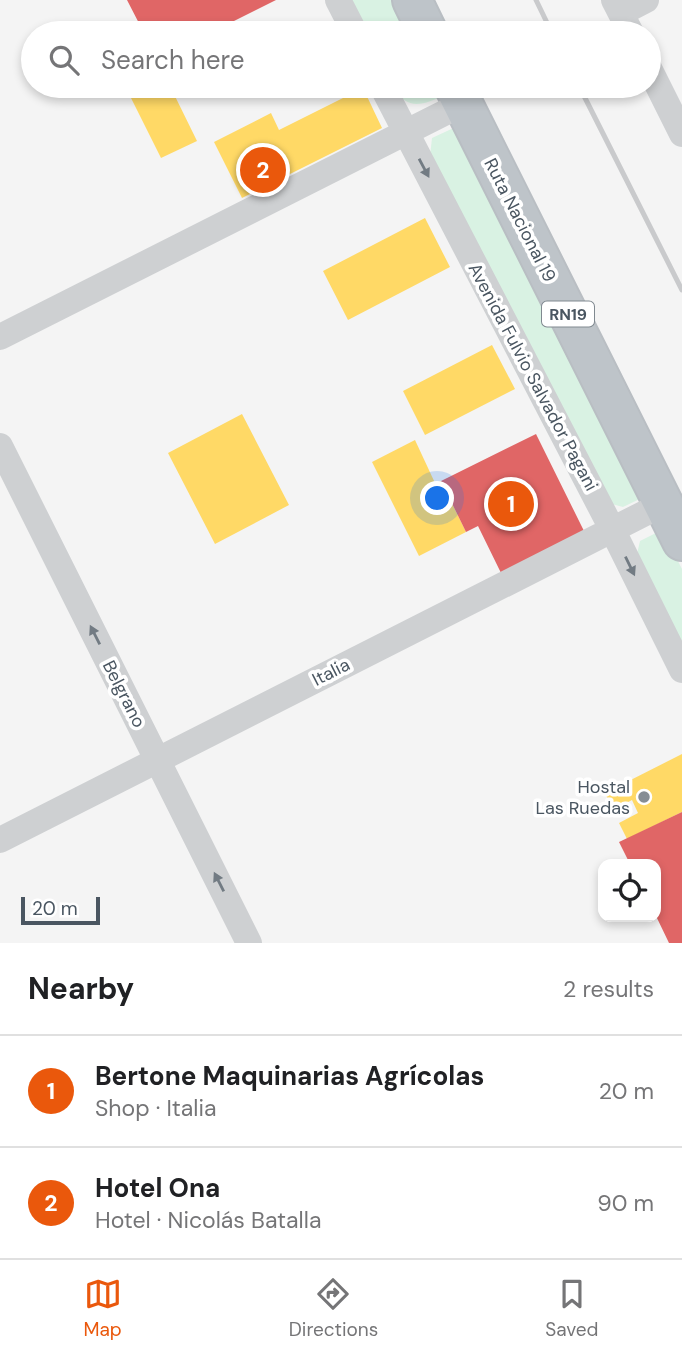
<!DOCTYPE html>
<meta charset="utf-8">
<style>
:root{--surface:#fff;--page:#f6f6f6;--text:#202124;--muted:#757577;--line:#e0e0e0;--accent:#ea580c}
body{margin:0;font-family:"DM Sans",sans-serif;background:var(--page);color:var(--text)}
.controls{position:absolute;right:21px;bottom:21px;display:grid;overflow:hidden;border-radius:14px;box-shadow:0 4px 10px #0003}
.controls button{width:63px;height:63px;display:grid;place-items:center;padding:0;border:0;border-bottom:2px solid var(--line);background:var(--surface);color:var(--text);font:35px sans-serif}
.scale{position:absolute;left:21px;bottom:18px;width:79px;box-sizing:border-box;padding-left:7px;border:4px solid #4a5661;border-top:0;font-size:19px;line-height:24px;white-space:nowrap;color:#4a5661;-webkit-text-stroke:5px #fff;paint-order:stroke}
.you{position:absolute;left:438px;top:499px;width:24px;height:24px;margin:-18px;border:5px solid #fff;border-radius:50%;background:#1a73e8;box-shadow:0 0 0 10px #1a73e833}
.badge{display:grid;place-items:center;width:46px;height:46px;border-radius:50%;background:var(--accent);color:#fff;font-size:23px;font-weight:700}
.pin{position:absolute;translate:-50% -50%;border:4px solid #fff;box-shadow:0 2px 7px #0006}
.list{margin:0;padding:0;list-style:none}
h2{display:flex;justify-content:space-between;align-items:center;height:91px;margin:0;padding:0 28px;font-size:30px}
h2 small{font-size:23px;font-weight:400;color:var(--muted)}
.list li{display:grid;grid-template-columns:46px 1fr auto;gap:21px;align-items:center;box-sizing:border-box;height:112px;padding:0 28px;border-top:2px solid var(--line)}
.list b{display:block;font-size:26px;white-space:nowrap}
.list p{margin:0;font-size:23px;white-space:nowrap;color:var(--muted)}
.list em{font-size:23px;font-style:normal;color:var(--muted)}
.icon{flex:none;width:38px;height:38px;fill:none;stroke:currentColor;stroke-width:2;stroke-linecap:round;stroke-linejoin:round}
.map{position:relative;flex:none;width:682px;height:943px;overflow:hidden}
.search{position:absolute;background:var(--surface);box-shadow:0 4px 10px #0003;left:21px;right:21px;top:21px;height:77px;display:flex;align-items:center;gap:18px;box-sizing:border-box;padding:0 24px;border-radius:38px;color:var(--muted);font-size:26px}
.sheet{height:315px;background:var(--surface)}
nav{display:flex;justify-content:space-around;align-items:center;box-sizing:border-box;height:98px;border-top:2px solid var(--line);background:var(--surface);font-size:19px;color:var(--muted)}
nav a{display:grid;justify-items:center;gap:4px}
nav .on{color:var(--accent)}
.map>svg:first-child{display:block}
.green{fill:#d9f2e3}
.homes{fill:#ffd966}
.shops{fill:#e06666}
.lines{fill:none;stroke-linecap:round;stroke-linejoin:round}
.highway-casing{stroke:#b9bec3;stroke-width:42}
.street{stroke:#ced0d2;stroke-width:26}
.highway{stroke:#bec4c9;stroke-width:38}
.rail{stroke:#c9cacc;stroke-width:5}
.oneway{fill:#727b83}
.poi-dot{fill:#868d94;stroke:#fff;stroke-width:2.5}
.labels{text-anchor:middle;stroke-width:7;stroke-linejoin:round;paint-order:stroke}
.shield{fill:#fff;stroke:#808990;stroke-width:2}
.shield-label{font-size:16px;font-weight:bold;fill:#4a5661}
.street-label{font-size:18px;fill:#4a5661;stroke:#fff}
.poi-label{font-size:18px;fill:#4a5661;stroke:#fff;text-anchor:end}
</style>
<div class="map">
<svg width="682" height="943" viewBox="0 0 682 943">
<rect width="100%" height="100%" fill="#f4f4f4"/>
<!-- green -->
<path class="green" d="M351,0h47l16,33h-47z
M393,86h47l5,9c-22,10 -38,17 -52,-9z
M460,125l188,370 -25,12 -15,-4 -178,-347 2,-18z
M662,530l20,39v75l-45,-90 3,-13z"/>
<!-- homes -->
<path class="homes" d="M125,86h45l27,55 -36,17z
M363,88l19,40 -140,70 -28,-56 57,-29 8,17z
M425,218l25,49 -102,53 -25,-49z
M492,345l23,44 -90,46 -22,-44z
M242,414l47,91 -74,39 -47,-91z
M415,440l20,43 6,-2 25,51 -47,24 -47,-94z
M682,754v58l-55,27 -8,-16 19,-10 -6,-13 -19,10 -8,-17z"/>
<!-- shops -->
<path class="shops" d="M127,0h149l-66,33h-66z
M536,434l48,97 -83,42 -23,-47 -12,6 -25,-51z
M682,812v131h-13l-13,-27v-52h-26l-11,-22z"/>
<g class="lines">
<!-- highway casing -->
<g class="highway-casing">
<path id="highway" d="M412,0l16,33
M454,86l228,455"/>
</g>
<!-- street -->
<path class="street" d="M338,0l17,33
M614,0l17,33
M621,13l25,-13
M649,68l33,66
M382,86l230,443 70,141
M0,337l462,-233
M0,446l249,497
M0,840l663,-336"/>
<!-- highway -->
<use href="#highway" class="highway"/>
<!-- rail -->
<path class="rail" d="M536,0l16,33
M579,86l103,204"/>
</g>
<!-- one-way arrows -->
<defs><path id="oneway-solid" d="M-6-.8H1V-3.2L6.5 0L1 3.2V.8H-6Z" transform="scale(1.75)"/></defs>
<g class="oneway">
<use href="#oneway-solid" transform="translate(424 168) rotate(62)"/>
<use href="#oneway-solid" transform="translate(630 566) rotate(64)"/>
<use href="#oneway-solid" transform="translate(95 635) rotate(-117)"/>
<use href="#oneway-solid" transform="translate(219 882) rotate(-117)"/>
</g>
<!-- markers -->
<circle class="poi-dot" cx="644" cy="797" r="7"/>
<g class="labels">
<!-- shield labels -->
<rect class="shield" x="542" y="301.5" width="52" height="25" rx="5"/>
<g class="shield-label">
<text x="568" y="320">RN19</text>
</g>
<!-- street labels -->
<g class="street-label">
<text transform="translate(520 220) rotate(63)" y="6">Ruta Nacional 19</text>
<text transform="translate(533 377) rotate(62)" y="6">Avenida Fulvio Salvador Pagani</text>
<text transform="translate(331 672) rotate(-27)" y="6">Italia</text>
<text transform="translate(124 694) rotate(63)" y="6">Belgrano</text>
</g>
<!-- poi labels -->
<g class="poi-label">
<text x="630" y="793">Hostal<tspan x="630" dy="21">Las Ruedas</tspan></text>
</g>
</g>
</svg>
<div class="controls">
<button><svg class="icon" aria-label="locate" viewBox="0 0 24 24"><circle cx="12" cy="12" r="6"/><path d="M12 2v4M12 18v4M2 12h4M18 12h4"/></svg></button>
</div>
<div class="scale">20 m</div>
<div class="you"></div>
<div class="pin badge" style="left:511px;top:504px">1</div>
<div class="pin badge" style="left:263px;top:170px">2</div>
<div class="search"><svg class="icon" aria-label="search" viewBox="0 0 24 24"><circle cx="10" cy="10" r="6"/><path d="M15 15l6 6"/></svg>Search here</div>
</div>
<section class="sheet">
<h2>Nearby<small>2 results</small></h2>
<ul class="list">
<li><span class="badge">1</span><div><b>Bertone Maquinarias Agrícolas</b><p>Shop · Italia</p></div><em>20 m</em></li>
<li><span class="badge">2</span><div><b>Hotel Ona</b><p>Hotel · Nicolás Batalla</p></div><em>90 m</em></li>
</ul>
</section>
<nav>
<a class="on"><svg class="icon" aria-label="map" viewBox="0 0 24 24"><path d="M3 6l6-2 6 2 6-2v14l-6 2-6-2-6 2zM9 4v14M15 6v14"/></svg>Map</a>
<a><svg class="icon" aria-label="directions" viewBox="0 0 24 24"><path d="M12 3l9 9-9 9-9-9zM9 14v-3h6M13 9l2 2-2 2"/></svg>Directions</a>
<a><svg class="icon" aria-label="saved" viewBox="0 0 24 24"><path d="M7 4h10v16l-5-4-5 4z"/></svg>Saved</a>
</nav>
